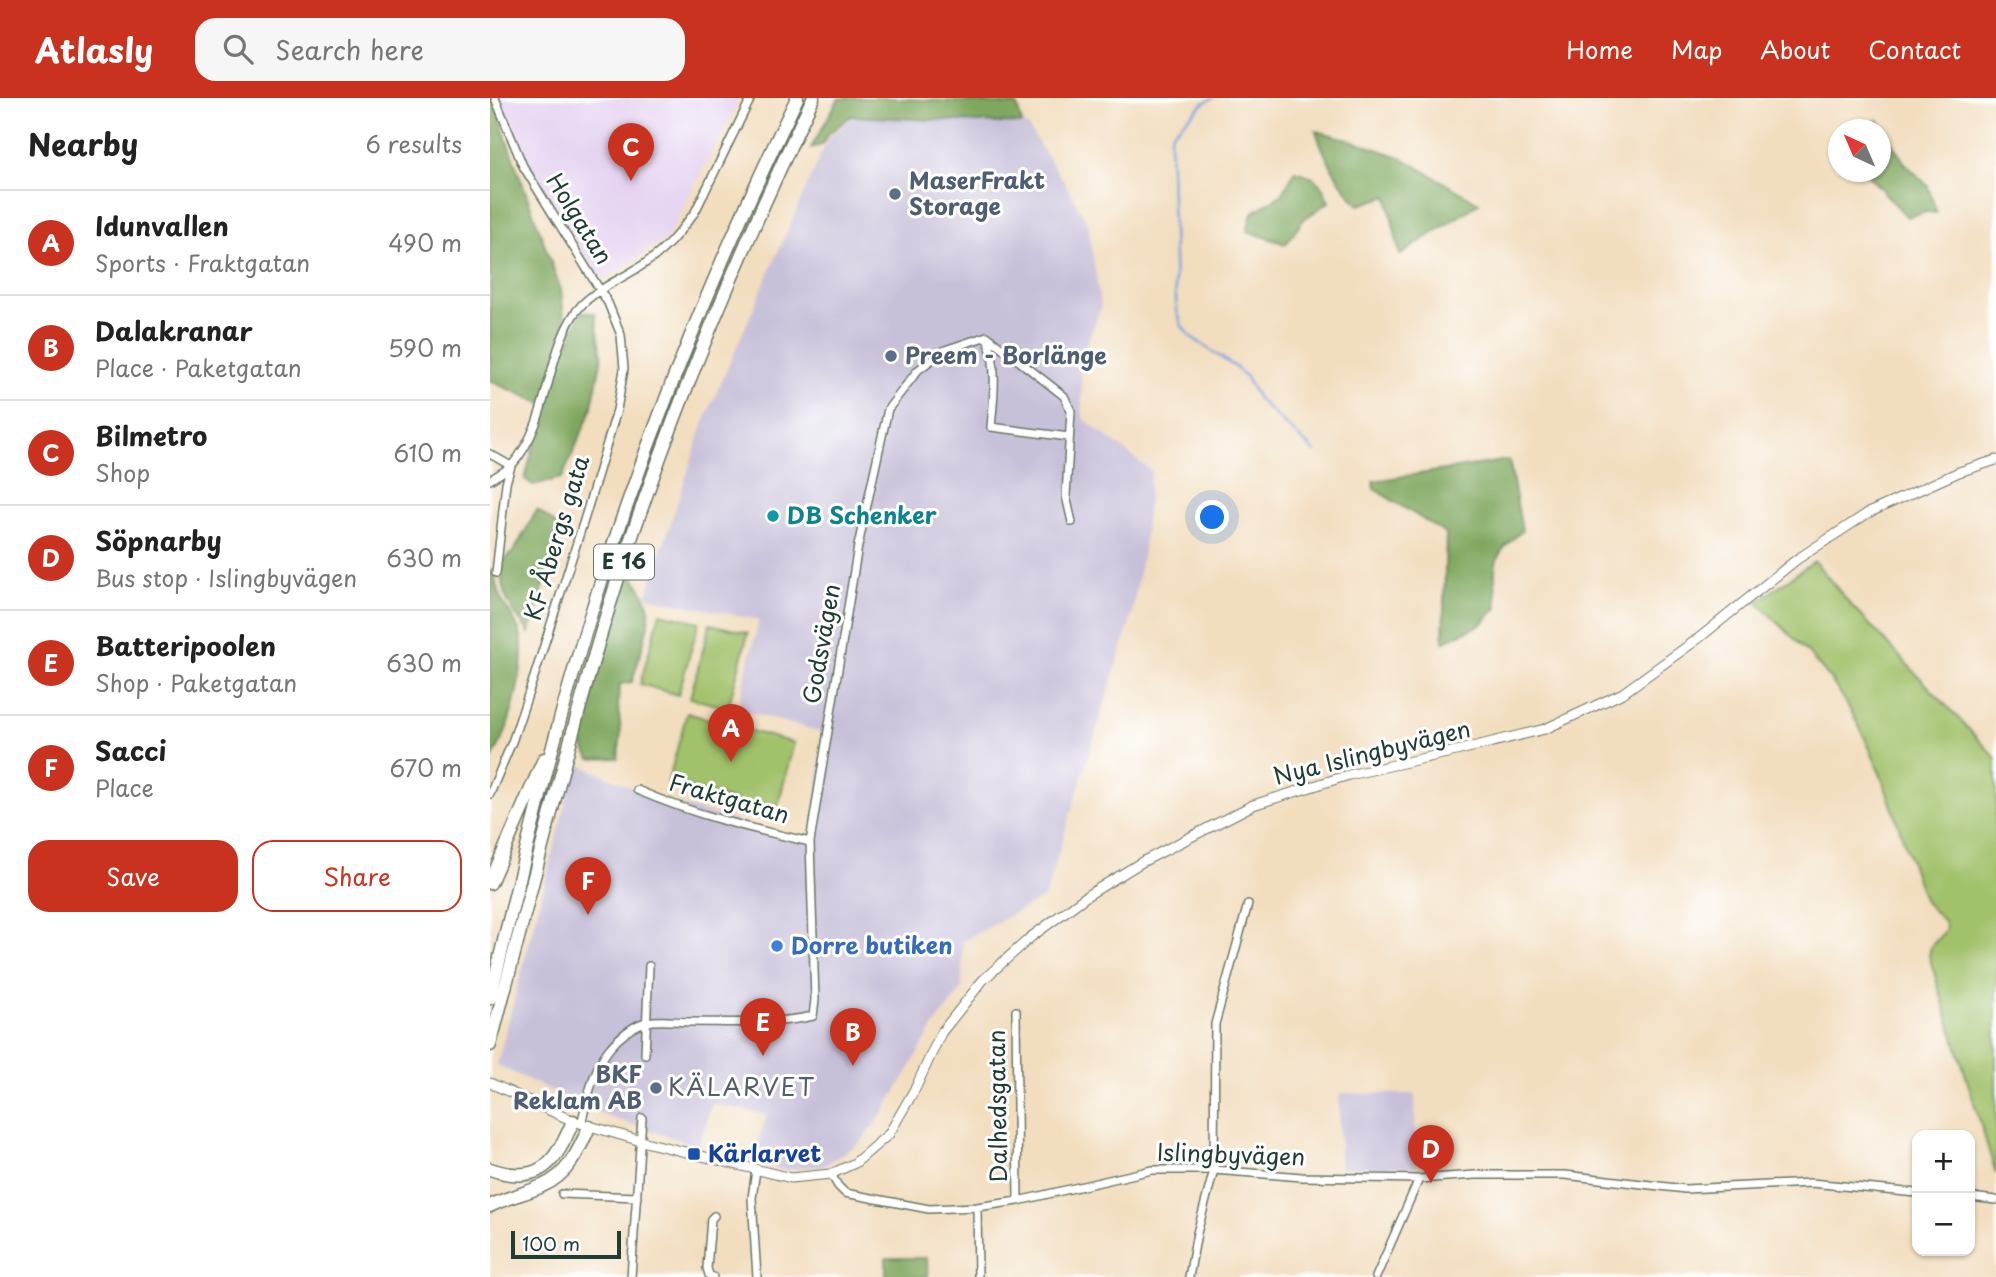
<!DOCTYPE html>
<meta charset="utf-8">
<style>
:root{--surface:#fff;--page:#f6f6f6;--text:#222;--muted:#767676;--line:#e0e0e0;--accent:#c8321e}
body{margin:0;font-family:"Playpen Sans",sans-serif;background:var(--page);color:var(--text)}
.controls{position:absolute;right:21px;bottom:21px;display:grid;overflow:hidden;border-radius:14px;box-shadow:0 2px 5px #0004}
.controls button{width:63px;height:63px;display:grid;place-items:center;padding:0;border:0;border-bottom:2px solid var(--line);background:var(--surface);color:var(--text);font:35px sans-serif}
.compass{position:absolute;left:1338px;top:21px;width:63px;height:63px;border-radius:50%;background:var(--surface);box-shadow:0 2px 5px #0004;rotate:316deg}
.scale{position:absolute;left:21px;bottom:18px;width:110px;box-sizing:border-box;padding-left:7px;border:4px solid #1f3d34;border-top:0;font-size:19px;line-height:24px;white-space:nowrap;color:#1f3d34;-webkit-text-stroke:5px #fff;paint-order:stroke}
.you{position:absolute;left:723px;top:420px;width:24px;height:24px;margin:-18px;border:5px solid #fff;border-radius:50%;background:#1a73e8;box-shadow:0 0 0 10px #1a73e833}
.badge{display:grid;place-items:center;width:46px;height:46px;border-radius:50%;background:var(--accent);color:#fff;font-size:23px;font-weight:700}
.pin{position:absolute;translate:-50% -58px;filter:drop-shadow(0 2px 4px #0008)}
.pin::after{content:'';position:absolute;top:37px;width:24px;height:21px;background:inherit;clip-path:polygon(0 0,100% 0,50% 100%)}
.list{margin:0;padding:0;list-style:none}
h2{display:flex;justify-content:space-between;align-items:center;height:91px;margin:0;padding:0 28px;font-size:30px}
h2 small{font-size:23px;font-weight:400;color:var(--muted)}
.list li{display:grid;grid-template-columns:46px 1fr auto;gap:21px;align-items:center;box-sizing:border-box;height:105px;padding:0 28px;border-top:2px solid var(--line)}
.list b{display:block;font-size:26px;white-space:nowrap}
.list p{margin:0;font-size:23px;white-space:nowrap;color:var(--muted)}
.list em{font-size:23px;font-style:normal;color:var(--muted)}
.actions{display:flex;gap:14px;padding:21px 28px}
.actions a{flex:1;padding:16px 0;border:2px solid var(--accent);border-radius:21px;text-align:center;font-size:24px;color:var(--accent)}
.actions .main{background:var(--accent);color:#fff}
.icon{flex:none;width:38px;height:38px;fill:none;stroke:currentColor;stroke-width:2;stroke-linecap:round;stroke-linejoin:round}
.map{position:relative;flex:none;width:1506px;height:1179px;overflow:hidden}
header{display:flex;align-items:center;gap:42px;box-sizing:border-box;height:98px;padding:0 35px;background:var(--accent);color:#fff}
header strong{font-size:33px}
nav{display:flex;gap:38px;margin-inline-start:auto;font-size:24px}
.search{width:490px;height:63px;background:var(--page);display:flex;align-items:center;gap:18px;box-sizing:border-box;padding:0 24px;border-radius:21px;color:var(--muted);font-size:26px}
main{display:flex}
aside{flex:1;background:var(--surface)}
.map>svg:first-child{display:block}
.built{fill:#e5d3f1}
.industrial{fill:#c7c0d9}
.green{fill:#a1c16a;stroke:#607f4f;stroke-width:2}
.forest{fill:#80a75e;stroke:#507249;stroke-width:2}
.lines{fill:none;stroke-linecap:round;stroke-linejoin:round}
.stream{stroke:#71a2dc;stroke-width:2.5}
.minor-casing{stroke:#697564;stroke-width:10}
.tertiary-casing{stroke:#697564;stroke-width:11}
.trunk-casing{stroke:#697564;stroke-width:15}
.minor{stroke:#fff;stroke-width:7}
.tertiary{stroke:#fff;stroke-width:9}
.trunk{stroke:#fff;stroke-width:12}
.service-dot{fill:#5c6f8a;stroke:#fff;stroke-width:2.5}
.culture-dot{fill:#0f9aa8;stroke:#fff;stroke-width:2.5}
.shop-dot{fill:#3f7fe0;stroke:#fff;stroke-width:2.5}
.transit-dot{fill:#1a4fb4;stroke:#fff;stroke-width:2.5}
.labels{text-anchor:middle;stroke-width:6;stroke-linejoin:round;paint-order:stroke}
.shield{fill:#fff;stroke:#627771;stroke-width:2}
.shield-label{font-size:21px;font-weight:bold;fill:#1f3d34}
.service-label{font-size:23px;font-weight:bold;fill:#4e5e75;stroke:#fff;text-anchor:start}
.street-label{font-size:23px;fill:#1f3d34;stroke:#fff}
.culture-label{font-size:23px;font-weight:bold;fill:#0d838f;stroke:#fff;text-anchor:start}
.shop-label{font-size:23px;font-weight:bold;fill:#366cbe;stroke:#fff;text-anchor:start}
.transit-label{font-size:23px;font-weight:bold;fill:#164399;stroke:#fff;text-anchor:start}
.neighbourhood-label{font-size:24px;letter-spacing:2px;fill:#525e6d;stroke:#fff}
</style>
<header>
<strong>Atlasly</strong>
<div class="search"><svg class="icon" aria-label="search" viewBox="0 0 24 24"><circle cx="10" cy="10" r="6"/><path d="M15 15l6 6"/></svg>Search here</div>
<nav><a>Home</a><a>Map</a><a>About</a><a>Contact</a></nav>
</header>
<main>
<aside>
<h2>Nearby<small>6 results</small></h2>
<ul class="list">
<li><span class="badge">A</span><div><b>Idunvallen</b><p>Sports · Fraktgatan</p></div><em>490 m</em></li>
<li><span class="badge">B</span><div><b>Dalakranar</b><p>Place · Paketgatan</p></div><em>590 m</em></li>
<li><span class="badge">C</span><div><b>Bilmetro</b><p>Shop</p></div><em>610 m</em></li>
<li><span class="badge">D</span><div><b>Söpnarby</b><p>Bus stop · Islingbyvägen</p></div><em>630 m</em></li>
<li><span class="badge">E</span><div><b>Batteripoolen</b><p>Shop · Paketgatan</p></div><em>630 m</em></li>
<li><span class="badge">F</span><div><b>Sacci</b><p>Place</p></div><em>670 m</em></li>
</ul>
<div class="actions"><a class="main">Save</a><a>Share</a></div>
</aside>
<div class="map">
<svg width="1506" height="1179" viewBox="0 0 1506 1179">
<rect width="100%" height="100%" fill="#fff"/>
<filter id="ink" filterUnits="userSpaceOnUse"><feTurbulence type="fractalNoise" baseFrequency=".0143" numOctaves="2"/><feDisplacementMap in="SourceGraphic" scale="14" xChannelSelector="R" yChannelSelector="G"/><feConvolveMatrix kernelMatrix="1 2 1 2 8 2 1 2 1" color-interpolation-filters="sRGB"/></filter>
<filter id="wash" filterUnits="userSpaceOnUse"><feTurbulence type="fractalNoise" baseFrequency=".00686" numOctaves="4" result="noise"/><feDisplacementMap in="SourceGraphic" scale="28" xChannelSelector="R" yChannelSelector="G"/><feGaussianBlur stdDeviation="1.57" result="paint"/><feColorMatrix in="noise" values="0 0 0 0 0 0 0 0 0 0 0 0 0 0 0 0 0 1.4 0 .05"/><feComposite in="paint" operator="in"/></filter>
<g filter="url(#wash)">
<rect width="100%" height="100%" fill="#f2ddbe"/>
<!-- built -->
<path class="built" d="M8,0h242l-72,139 -62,42 -10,-5 -76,-123z"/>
<!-- industrial -->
<path class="industrial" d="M364,18l173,9 40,62 21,37 13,84 -21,52 3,58 68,53 -7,74 -12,70 -87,282 -82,44 -1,48 -28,37 -50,86 -24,31 -37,23 -39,4 -32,-9 15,-46 -55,-11 -14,42 -92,-30 -109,-51 79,-302 82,36 152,43 10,-72 1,-38 -84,-23 22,-89 -113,-23 59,-178 123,-281z
M849,995l76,1 1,73 -76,1z"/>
<!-- green -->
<path class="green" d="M1324,463l38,45 144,152v416l-67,-218 2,-10 15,-16 -2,-9 -19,-19c-26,-68 -42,-141 -82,-204 -23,-37 -56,-66 -86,-96z
M170,515l39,9 -21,73 -38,-11z
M220,526l38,9 -20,75 -38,-10z
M197,615l107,30 -18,70 -108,-31z"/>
<!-- forest -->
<path class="forest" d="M0,0h5l11,40 55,152 4,36 -22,78 -53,-23z
M349,0h53l125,7 5,19 -171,-8 -24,19 -5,10 -11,3z
M1388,22l26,42 24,24 9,27 -10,-1 -20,5 -41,-44 -1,-1h16v-42l-18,-1z
M826,33l28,7 56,19 79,46 -79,52 -13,-59 -28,9c-19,-19 -35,-49 -43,-74z
M805,73c21,5 26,11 34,31l-25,17 -18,25 -39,-13 5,-18 29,-18z
M92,214l13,1 7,44 -11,54 -29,67 -29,7 -8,-6c14,-57 32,-114 57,-167z
M1019,362l13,71c-35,28 -27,36 -25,77l-15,16 -39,18 3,-108 -72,-45 -1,-8z
M47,412l15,11 9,10 -32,102c-19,-28 -30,-35 -27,-71l12,-11z
M0,473l5,4c3,30 14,31 24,55 9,23 -4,73 -12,97 -3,12 -11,24 -17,35z
M140,475c8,9 18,26 19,38 2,13 -13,56 -17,71l-12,2 -2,22 3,25 -3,27 -28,1 -10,-19 38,-138z
M396,1160h41l1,19h-42z"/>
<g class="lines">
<!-- stream -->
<path class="stream" d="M723,0l-8,4 -33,31 -2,6 5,149 2,22 5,16 8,10 45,31 10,9 14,24 56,52"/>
</g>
</g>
<g filter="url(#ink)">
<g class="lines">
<!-- minor casing -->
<g class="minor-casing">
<path id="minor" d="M497,238l77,60 7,15 -5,85 6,26
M497,239c11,29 7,59 4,90l78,10
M0,356l21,12 -5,17 -10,90
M0,382c7,-5 16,-9 22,-15 37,-42 33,-104 61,-149 16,-26 51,-37 74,-54 20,-13 34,-32 48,-50l56,-114
M147,692c55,24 115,39 173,52
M0,696l22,-52 23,-68 50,-157 32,-107 7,-41 -3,-34 -13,-32 -85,-137 -28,-68
M526,913l2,190
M155,956l4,-88
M91,1026c7,-26 11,-53 28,-75 8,-10 25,-25 38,-27 14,-3 30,0 43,0 41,0 83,3 123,-6l2,-16 -5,-158 48,-296 30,-137 30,-39 27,-20 42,-14
M266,1072l-4,28 5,79
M341,1076l7,12 7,7 84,16 48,-2 41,-6 134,-31h62l88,7 117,2 56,-4h90l120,14 126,-6 106,10
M72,1096l75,3
M1480,1099l26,3
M487,1109l1,70
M141,1179l11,-159
M223,1179l-4,-2 -2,-7 4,-49 3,-3
M699,1179l8,-44 17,-63 1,-146 33,-120
M886,1179l43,-98"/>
</g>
<!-- tertiary casing -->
<g class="tertiary-casing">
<path id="tertiary" d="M0,985l83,38 68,20 150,37 40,-4 24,-11 34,-29 27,-47 25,-54 42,-53 48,-43 57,-42 54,-33 111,-57 96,-30 107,-24 89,-22 78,-36 76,-55 97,-78 72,-47 91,-41 37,-12"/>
</g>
<!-- trunk casing -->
<g class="trunk-casing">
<path id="trunk" d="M0,785l54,-124
M0,900c35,-142 68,-286 114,-425 53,-163 118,-321 193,-475
M0,947c37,-139 71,-278 112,-415 55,-184 129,-360 211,-532
M0,1071c49,17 66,-6 83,-48
M0,1108c17,-9 35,-12 52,-20 25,-10 37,-35 47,-59"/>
</g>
<!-- minor -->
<use href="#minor" class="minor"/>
<!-- tertiary -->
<use href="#tertiary" class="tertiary"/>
<!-- trunk -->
<use href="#trunk" class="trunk"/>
</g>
</g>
<!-- markers -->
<g class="service-dot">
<circle cx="405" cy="96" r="7"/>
<circle cx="401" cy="258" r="7"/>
<circle cx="166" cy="990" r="7"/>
</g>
<circle class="culture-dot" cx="283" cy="418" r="7"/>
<circle class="shop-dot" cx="287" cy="848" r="7"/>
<rect class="transit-dot" x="197" y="1049" width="14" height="14" rx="3.5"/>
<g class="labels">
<!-- shield labels -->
<rect class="shield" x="104" y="446.5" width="60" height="35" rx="5"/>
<g class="shield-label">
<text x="134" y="471">E 16</text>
</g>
<!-- service labels -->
<g class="service-label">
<text x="419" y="91">MaserFrakt<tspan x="419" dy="26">Storage</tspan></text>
<text x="415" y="266">Preem - Borlänge</text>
<text x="152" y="985" text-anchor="end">BKF<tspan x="152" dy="26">Reklam AB</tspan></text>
</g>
<!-- street labels -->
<g class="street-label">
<text transform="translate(89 121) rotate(58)" y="8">Holgatan</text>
<text transform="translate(67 440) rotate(-73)" y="8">KF Åbergs gata</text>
<text transform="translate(332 546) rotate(-80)" y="8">Godsvägen</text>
<text transform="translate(882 655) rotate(-14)" y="8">Nya Islingbyvägen</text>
<text transform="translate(239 701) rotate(16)" y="8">Fraktgatan</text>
<text transform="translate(508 1008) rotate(-91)" y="8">Dalhedsgatan</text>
<text transform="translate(741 1057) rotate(2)" y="8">Islingbyvägen</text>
</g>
<!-- culture labels -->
<g class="culture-label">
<text x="297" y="426">DB Schenker</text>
</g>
<!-- shop labels -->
<g class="shop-label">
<text x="301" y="856">Dorre butiken</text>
</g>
<!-- transit labels -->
<g class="transit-label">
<text x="218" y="1064">Kärlarvet</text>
</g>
<!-- neighbourhood labels -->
<g class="neighbourhood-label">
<text x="252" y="998">KÄLARVET</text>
</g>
</g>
</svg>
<div class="controls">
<button>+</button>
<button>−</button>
</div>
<svg class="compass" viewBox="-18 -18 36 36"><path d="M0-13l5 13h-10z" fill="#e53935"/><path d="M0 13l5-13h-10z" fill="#767676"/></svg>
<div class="scale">100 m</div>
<div class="you"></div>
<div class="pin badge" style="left:241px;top:664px">A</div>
<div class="pin badge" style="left:363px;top:968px">B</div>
<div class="pin badge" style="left:141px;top:83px">C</div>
<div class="pin badge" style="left:941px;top:1085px">D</div>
<div class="pin badge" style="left:273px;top:958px">E</div>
<div class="pin badge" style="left:98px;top:817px">F</div>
</div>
</main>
